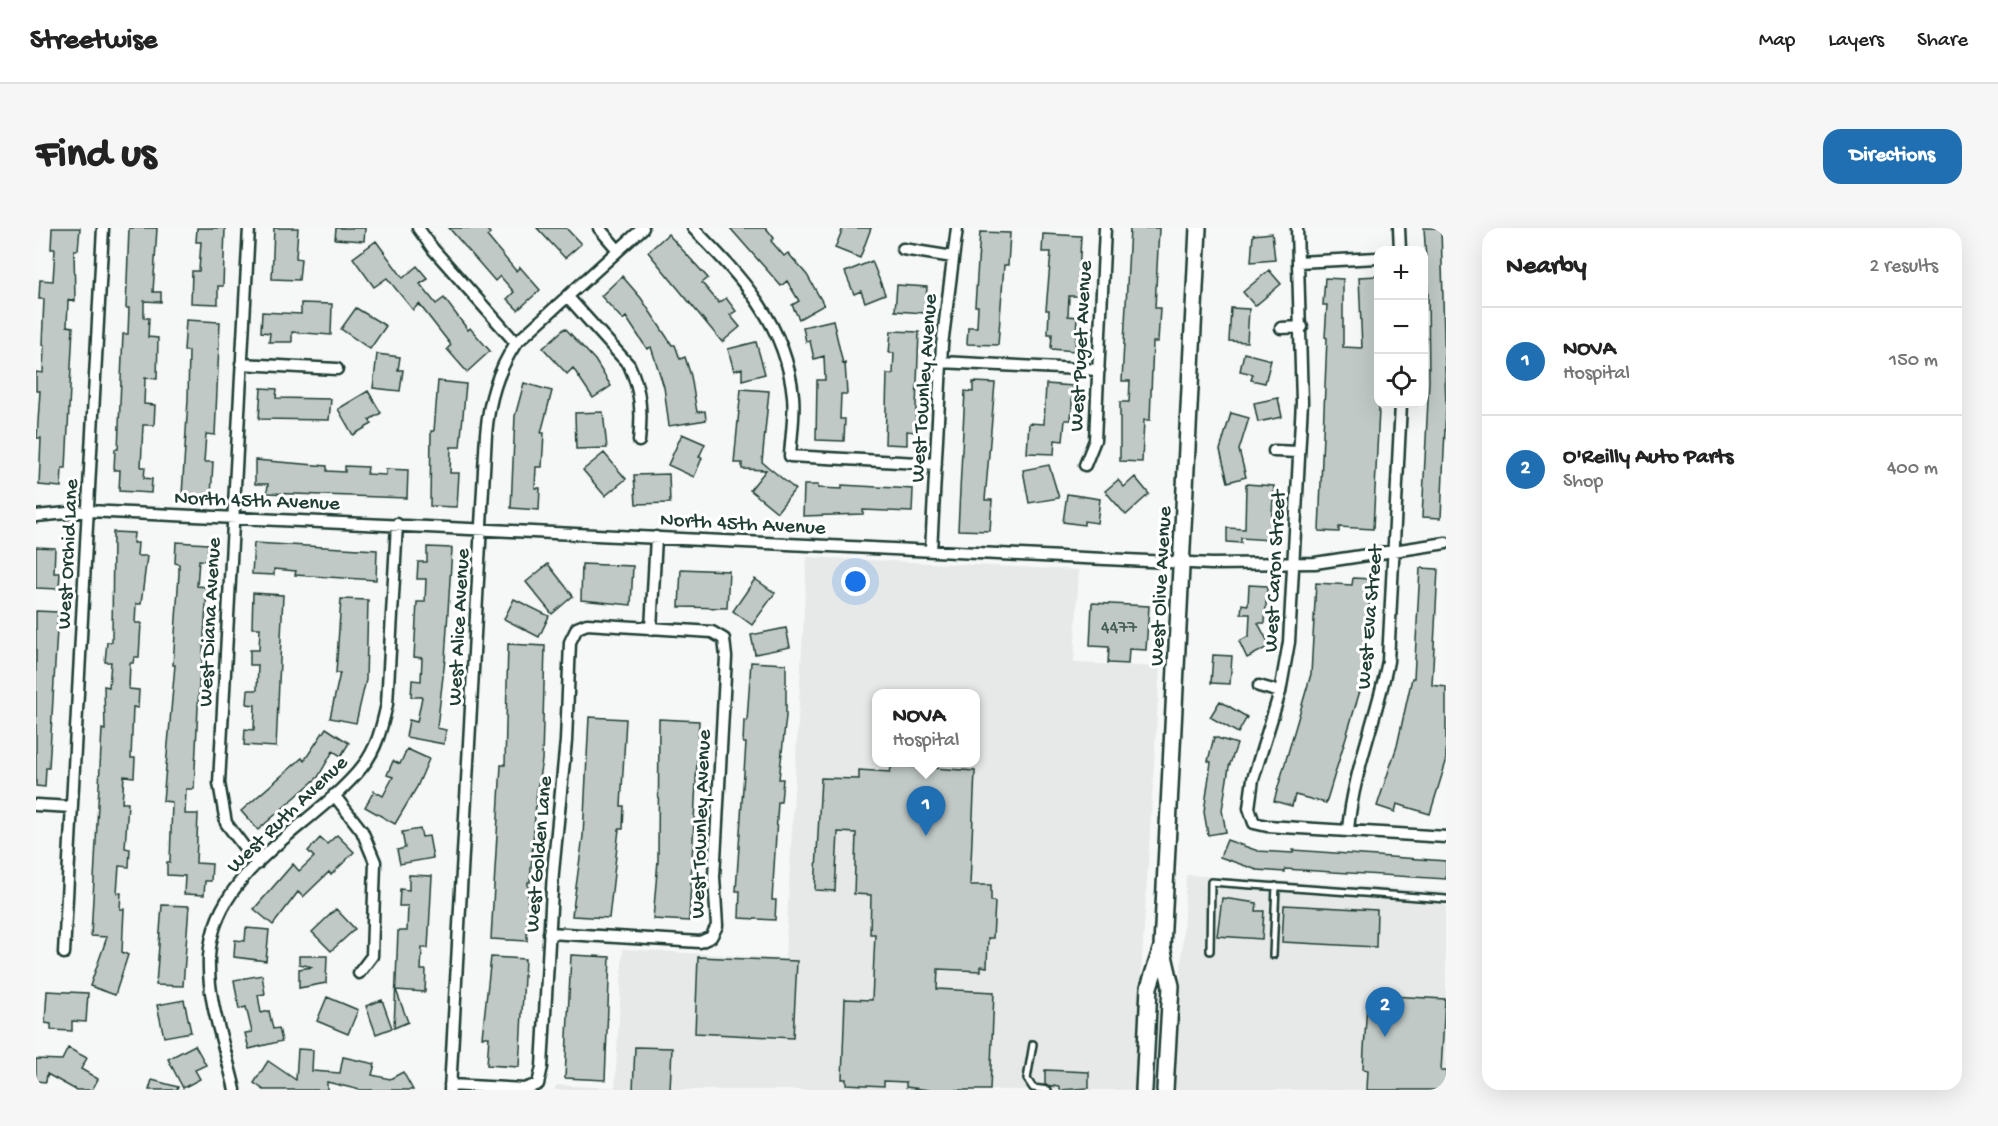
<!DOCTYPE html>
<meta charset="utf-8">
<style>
:root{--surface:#fff;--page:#f6f6f6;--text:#222;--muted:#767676;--line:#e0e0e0;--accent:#1f6fb2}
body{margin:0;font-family:"Gochi Hand",sans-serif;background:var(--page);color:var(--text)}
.controls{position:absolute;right:18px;top:18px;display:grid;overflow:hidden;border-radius:12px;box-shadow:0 6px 24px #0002}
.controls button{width:54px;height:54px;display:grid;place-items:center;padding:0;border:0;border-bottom:2px solid var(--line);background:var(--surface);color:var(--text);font:30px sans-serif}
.you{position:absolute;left:820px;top:354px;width:21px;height:21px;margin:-15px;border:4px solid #fff;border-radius:50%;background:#1a73e8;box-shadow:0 0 0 9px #1a73e833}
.badge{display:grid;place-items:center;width:39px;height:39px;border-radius:50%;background:var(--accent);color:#fff;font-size:20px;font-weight:700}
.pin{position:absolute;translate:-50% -50px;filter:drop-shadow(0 2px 3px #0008)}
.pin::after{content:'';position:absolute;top:32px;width:21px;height:18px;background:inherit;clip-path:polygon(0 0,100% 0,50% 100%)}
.popup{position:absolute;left:836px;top:461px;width:108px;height:78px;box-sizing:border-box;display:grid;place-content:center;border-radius:12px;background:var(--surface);filter:drop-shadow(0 2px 4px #0005);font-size:20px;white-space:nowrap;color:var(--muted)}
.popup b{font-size:22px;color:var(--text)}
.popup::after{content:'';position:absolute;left:50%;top:100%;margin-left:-12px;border:12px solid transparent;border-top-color:var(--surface)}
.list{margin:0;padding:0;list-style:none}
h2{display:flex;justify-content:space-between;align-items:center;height:78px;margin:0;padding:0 24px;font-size:26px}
h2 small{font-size:20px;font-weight:400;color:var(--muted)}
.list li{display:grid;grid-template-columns:39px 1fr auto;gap:18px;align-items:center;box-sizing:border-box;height:108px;padding:0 24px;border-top:2px solid var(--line)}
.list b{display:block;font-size:22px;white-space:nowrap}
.list p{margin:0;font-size:20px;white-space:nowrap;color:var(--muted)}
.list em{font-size:20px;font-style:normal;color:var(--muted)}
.icon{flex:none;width:33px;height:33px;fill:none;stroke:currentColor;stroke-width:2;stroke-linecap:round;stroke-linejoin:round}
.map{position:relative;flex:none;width:1410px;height:862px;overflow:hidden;border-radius:18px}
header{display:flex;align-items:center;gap:36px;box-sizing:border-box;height:84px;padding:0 30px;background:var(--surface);border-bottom:2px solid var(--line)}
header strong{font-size:28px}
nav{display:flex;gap:33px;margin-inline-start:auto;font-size:21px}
.intro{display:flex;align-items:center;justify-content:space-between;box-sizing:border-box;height:144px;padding:0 36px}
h1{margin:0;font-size:42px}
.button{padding:15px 27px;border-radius:18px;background:var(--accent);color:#fff;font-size:21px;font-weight:700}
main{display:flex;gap:36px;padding:0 36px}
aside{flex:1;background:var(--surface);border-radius:18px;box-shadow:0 6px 24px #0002}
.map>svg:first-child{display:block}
.built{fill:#e6e9e8;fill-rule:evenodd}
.building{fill:#c0c9c6;stroke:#1f3d34;stroke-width:1.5}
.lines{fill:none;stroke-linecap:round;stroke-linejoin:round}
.lane-casing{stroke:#1f3d34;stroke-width:10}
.street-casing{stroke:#1f3d34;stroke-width:15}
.secondary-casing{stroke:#1f3d34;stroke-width:20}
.lane{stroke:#fff;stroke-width:5}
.street{stroke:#fff;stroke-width:10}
.secondary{stroke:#fff;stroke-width:15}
.labels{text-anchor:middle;stroke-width:6;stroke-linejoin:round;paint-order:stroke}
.number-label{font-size:18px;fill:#476058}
.street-label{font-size:21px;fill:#1f3d34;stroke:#fff}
</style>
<header>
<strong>Streetwise</strong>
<nav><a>Map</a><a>Layers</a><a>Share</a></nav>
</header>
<div class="intro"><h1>Find us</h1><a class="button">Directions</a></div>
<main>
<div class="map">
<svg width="1410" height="862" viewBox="0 0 1410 862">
<rect width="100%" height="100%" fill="#f6f7f7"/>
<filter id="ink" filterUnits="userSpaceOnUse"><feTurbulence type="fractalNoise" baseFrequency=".0167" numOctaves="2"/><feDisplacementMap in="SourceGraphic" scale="12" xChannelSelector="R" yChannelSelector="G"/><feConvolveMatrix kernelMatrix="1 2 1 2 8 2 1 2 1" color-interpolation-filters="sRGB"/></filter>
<g filter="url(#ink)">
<!-- built -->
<path class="built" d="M771,329l272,13 -5,93 86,4 -26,423h-580l3,-5 58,3 8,-139 162,10zM840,466h100v68h-100z
M1150,647l260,17v198h-271z"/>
<!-- building -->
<path class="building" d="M16,0h28l-2,22h-4l1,51 -7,-1 -1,26 6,1 -7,141h-4l-1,19 -22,-2 2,-47h-4l3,-47h-4v-19l7,1 1,-27 -2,-1 2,-46h-5l1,-19 13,1 2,-32h-4z
M93,0h28l-4,64h8v10l-17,-1v17h5l-1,19 10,1 -1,41 -12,-1 -1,26 11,1 -1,20h-11l-2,42h4l-1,11 8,1 -1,14 -32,-2 1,-21h-6l1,-21h3l5,-115h5l1,-26h-3z
M161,0h28l-2,58h-5v18l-27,-1 1,-32h7l2,-29h-5z
M238,0h24l-2,30 5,1 -2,21 -27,-1z
M300,0h29l-1,13 -29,-2z
M413,0h36l5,5 -3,3 29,35 4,-4 20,23 -22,20 -11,-11 7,-7 -14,-16 -5,5z
M501,0h29l15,16 -16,14z
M694,0h36l8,10 -3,3 13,15 4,-3 19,22 17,30 -25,14 -7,-14 7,-4 -12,-20 -6,5z
M807,0h28l-11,30 -25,-10z
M1094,0h29l-4,80h5l-2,34h-5l-3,78h-6l-2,42 -22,-1v-59h9l1,-21h-8z
M1388,0h17l5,179 -5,111 -19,-1 7,-136 -1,-89z
M944,4l30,1 -2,32h-4l-6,80 -31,-1 1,-17h9l1,-21h-3z
M1236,5l3,27 -24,2 2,-27z
M632,6l40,44 -6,5 17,20 7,-5 10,13 -6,4 10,12 -18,15 -74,-90z
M1007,6l38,2 -3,60h-9l-1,20 9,1 -2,34 -24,-2 1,-15h-4l1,-24h-3l5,-58h-9z
M340,13l27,37 14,-12 11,13 -8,5 16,20 8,-6 24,32 2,-2 20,23 -23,21 -20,-23 4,-4 -32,-41 -6,6 -26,-32 -13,9 -21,-29z
M836,33l13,33 -20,8 -4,-11 -7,3 -9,-22z
M1233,42l12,14 -26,22 -12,-14z
M586,48l19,22 31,47h3l5,14 5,-2 6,19 6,36 8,-1 1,9 -37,6 -5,-39 -13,-40 -4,2 -21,-32 -3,3 -22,-24z
M1342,48l1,134 -6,119 -34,-2v5l-20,-1 8,-193 -2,-1 2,-32h-4l2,-27 18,1v68l19,1 -3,-71z
M861,57l30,2 -2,26 -30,-2z
M265,75l31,1 -1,31 -39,-3v10h-23l1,-9 -9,-1 1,-20 39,2z
M320,80l30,18 -16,23 -29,-20z
M1195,80l18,1 -2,33 -18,-1z
M150,92l34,2 -5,113 -9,-1 -2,28h9l-2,34 -29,-1 6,-95 1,-49h-5z
M797,92l10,44 2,-1 2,31h-6l-1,25h5l-1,22 -28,-1 1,-60h8l-1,-24 -10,3 -4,-18 -4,1 -3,-15z
M529,100l30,32 16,26 -18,12 -20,-30 -6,6 -24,-26z
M855,103l28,1 -4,100 -8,-1v14l-22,-1 2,-70h6l1,-21h-5z
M720,114l9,32 -23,6v-12l-8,3 -6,-22z
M1208,125l27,7 -6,23 -14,-3 2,-6 -13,-3z
M341,126l23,3 -2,13h5l-3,21 -27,-3z
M402,153l28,3 -6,63h-9l-1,26h9l-2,34 -27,-1 1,-75h3z
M937,154l22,1 -10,117h7l-2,31 -32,-1 7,-139 8,1z
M488,155l28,8 -11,42h3l-2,34h-6l-1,21h5l-1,22 -28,-2 4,-92z
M1010,156l27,2 -2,34h-6l-2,21 -8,-1 -1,14 -27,-1 2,-30 15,1z
M225,160l16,1 -1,9 55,1 -2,21 -70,-1z
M705,161l28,2 -7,71 33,27 -18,23 -27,-22 16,-20 -24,-1v-6h-8z
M332,163l13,22 -12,7 3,4 -19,11 -15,-26z
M1242,170l4,19 -24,5 -4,-19z
M567,184l4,36 -31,1 -1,-36z
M1195,185l18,5 -10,32 7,27 -18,5 -8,-32z
M646,206l23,10 -6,13 3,1 -8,19 -26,-12z
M568,225l22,26 -21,17 -22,-26z
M219,232l72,6v5l18,1v-6l23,1 -1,7 19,1v-6l22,1 -1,28 -140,-5 1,-9h-13z
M1013,237l10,33 -30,5 -6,-33z
M633,246l1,29 -34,1 -2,-29z
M1099,249l14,17 -23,21 -21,-24 13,-11 6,7z
M1210,256l28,2 -4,54 -29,-2v5l-14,-1v-14l18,1z
M768,257h14v3l24,1v-4l71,4 -1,23 -49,-2v4l-60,2z
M1031,266l33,5 -3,24 -13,-2v4l-21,-3z
M77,304l21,1 -1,10h5l-1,13h10l-6,48h-5l-1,19h6l-2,34h-5l-1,6h-3l-1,26 10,1 -1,18 -5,-1 -2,51h4l-1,19 -10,-1 -2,27h6l-3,45 5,1 -1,18 -10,-1 -2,27h4l-1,16h4l-2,43 6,3 -13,40 -25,-9 17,-49 -16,-1 11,-207 3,1 -1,-44 5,1 2,-25h-6l2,-20h5z
M140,314l32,2v17l-9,-1 -2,26 10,1 -2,34 -3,46 -2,-1 -6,123h-8l-1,25h13l-2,49 16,1 -1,17h-6l-1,14 -20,-1 1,-18 -18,-1v-13h3l2,-60 -9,-1 12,-136h-2l6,-92v-9l-4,-1z
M218,315l123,7 -1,30 -81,-5 1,-4 -22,-2v6l-22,-1z
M0,319l19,1 -1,25h6l-1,16 -23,-1z
M391,319l25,1 -7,111 -8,69 9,2 -2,14 -38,-7 3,-17 8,2 5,-25h-11l1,-17 9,1 1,-23 -8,-1 3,-55h8l1,-23h-9l1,-17h9z
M512,336l25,32 -21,18 -26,-32z
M546,336l51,2 -2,39 -50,-5z
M1384,340l18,1 -6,116 14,2v75l-16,52 -33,-10 -2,8 -18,-6 20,-60 15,-68h2z
M645,341l48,2 -2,37 -48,-1z
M1317,350l18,1 -8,102 -37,122 -31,-8 -3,11 -18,-5 37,-127 5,-91 36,2z
M719,351l20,14 -23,32 -19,-14z
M1213,357l18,1 -2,37h-7l12,23 -23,12 -8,-17 10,-5 1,-22h-9l1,-10 6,1z
M217,365l30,2 -7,152 -32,-2 1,-16 9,1 1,-25 -8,-1 1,-14h9l1,-25h-8v-15h9l1,-22h-8z
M305,371l27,1 -2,80 -10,43 -26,-5 10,-45h-4z
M478,371l35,17 -10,21 -35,-18z
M1056,375l57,3 -3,44 -17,-1 -1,15 -20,-1 1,-16 -19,-1z
M0,383l22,1 -9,156h-3l-1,19 -9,-1z
M750,400l4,19 -35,7 -4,-19z
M472,416l37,2 -3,114 -5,30 -7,92h-2l-1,59 -36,-2 10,-174h4z
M1177,427l19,1 -2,28 -19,-1z
M715,434l35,2v52l-7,63h4l-2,23h-3l-6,98h4l-1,20 -36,-2 1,-27h-4l10,-148h-3l1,-23 3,1z
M1184,473l27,16 -9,16 -28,-16z
M553,489l37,2 -5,87h3l-1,23h-4l-10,89 -37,-2 11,-80z
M623,491l40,2 -10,200 -36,-2 5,-59z
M290,500l23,15 -8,13 -8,-5 -15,26 -60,53 -17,-19 61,-53 2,3z
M1178,509l23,7 -8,23 -7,43 4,22 -18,3 -4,-23 7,-50 -3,-1z
M371,521l22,10 -12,28 -22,37 -30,-17 9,-16 9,5 10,-19 -6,-2 6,-14 7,3z
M856,537l83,6 -5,114h21v16l4,1 -2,36h-5l-1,29 -6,-1v5l-43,-2 -1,20 57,3 -4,98h-61l-23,-3v-5l-22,-1v5l-38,-2v-5h-4l3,-80 27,1 3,-66h-5l1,-39 -17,-1 2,-61 -18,-1 -3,59 -20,-1 6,-112 38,1v-9l31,2z
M384,601l2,8 7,-1 4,22 -33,6 -3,-14 8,-2 -3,-16z
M301,607l17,17 -23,23 -2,-3 -26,25 -5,-5 -25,33 -19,-16 39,-45 6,7 15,-14 -6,-6 12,-13 7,6z
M1191,612l31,11 35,2v-3l153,11v18l-161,-10v3l-28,-2 -37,-13z
M373,647l23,1 -4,72h-6l-1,22h5l-1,22 -29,-2 12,32 -14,6 4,-97h9l1,-25h-9l1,-17 9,1z
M1186,670l35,5 -1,8h8l-2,28 -45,-3z
M126,677l27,1 -6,80 -27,-1z
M1248,677l93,5 -1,37 -94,-5z
M300,681l19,20 -24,22 -19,-19z
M210,700l23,2 -3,31 -32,-4 1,-17 10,1z
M535,727l39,2 -5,123 -40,-2z
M263,728h28l-1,27 -27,5v-19l14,-2 -14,-3z
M455,729l34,2 -6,108 -32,-2 2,-28h-7z
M662,729l99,4 -4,77 -98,-5z
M226,747l3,19 -7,1 3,18 8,-2 4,18 6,-1 3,13 -33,8 -4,-16 7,-1 -6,-25 -7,2 -5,-29z
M11,763l41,2 -2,29 -14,-1v10l-21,-1v-6l-6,-1z
M1336,767l73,4 -4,72h5v19h-79l1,-20 -5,-1 1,-20 3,-45h5z
M291,769l31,13 -10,24 -31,-13z
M148,772l7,32 -27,5 -7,-32z
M346,772l10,28 -16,6 -10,-28z
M159,817l11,20 -11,5 5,9 -17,9 -15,-29z
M599,819l37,1 -2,42h-37z
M32,820l19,10 -6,11 17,10 -6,11h-16l-29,-16 -1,8 -10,-1v-22l26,1z
M262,821l15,1 -1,21 28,2 3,-16 32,7 -3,11 18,4 13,-7 10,18h-53l-33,-8v8h-63l-10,-7 14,-22 28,19z
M1009,842l44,2v16l-29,2v-3l-15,-2z
M116,852l26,7 -1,3h-28z"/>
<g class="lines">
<!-- lane casing -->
<g class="lane-casing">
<path id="lane" d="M1174,723l1,-69 235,17
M1237,727l3,-69
M997,816l-6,35 6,9 15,2"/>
</g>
<!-- street casing -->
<g class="street-casing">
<path id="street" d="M213,0l-30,555 7,40 31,41
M382,0l15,21 83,94
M563,0l19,22
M657,0c48,49 93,95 100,168 2,19 -2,41 -3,60l146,8
M1261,0l5,174 -13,240 -9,50 -27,87 -4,29 5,15 13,3 179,11
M1363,0l1,22
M867,21l50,8
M1262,34l80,-4
M531,68l62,69c12,25 13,48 10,76
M1245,100l21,-1
M905,134l158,8
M205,136l96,5
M1238,223l25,1
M1049,237l10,-25 10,-212
M0,288l52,-5 1124,53 103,-1 131,-20
M895,323l11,-206 15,-117
M615,401l5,-92
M1223,458l21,6
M298,567l28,36 13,31 -3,94 -13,17
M0,577l36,2
M1312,602c5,-58 29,-113 40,-169l13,-257
M28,725l39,-725
M414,857l74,4 14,-5 4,-17 11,-195 13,-131 4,-99 7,-14 10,-4 125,8 12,7 2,18 -12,220 3,49 -6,11 -11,5 -151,-9
M199,862c-10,-45 -28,-87 -26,-133 5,-89 104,-129 153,-190 15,-18 20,-41 25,-63l10,-180
M414,862l36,-656c3,-34 11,-62 30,-91l127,-115"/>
</g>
<!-- secondary casing -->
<g class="secondary-casing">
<path id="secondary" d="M1126,719l9,39 -6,104
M1108,862l5,-103 13,-40 36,-719"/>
</g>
<!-- lane -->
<use href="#lane" class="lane"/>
<!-- street -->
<use href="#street" class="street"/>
<!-- secondary -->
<use href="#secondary" class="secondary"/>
</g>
</g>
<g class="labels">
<!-- number labels -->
<g class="number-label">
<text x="1083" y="404">4477</text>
</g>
<!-- street labels -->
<g class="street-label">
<text transform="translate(1043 118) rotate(-87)" y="7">West Puget Avenue</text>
<text transform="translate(886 160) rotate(-86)" y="7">West Townley Avenue</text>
<text transform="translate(221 271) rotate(2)" y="7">North 45th Avenue</text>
<text transform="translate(707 294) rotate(3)" y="7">North 45th Avenue</text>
<text transform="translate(30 326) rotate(-87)" y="7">West Orchid Lane</text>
<text transform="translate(1237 343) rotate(-87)" y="7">West Caron Street</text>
<text transform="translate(1123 358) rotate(-87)" y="7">West Olive Avenue</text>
<text transform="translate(1332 389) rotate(-85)" y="7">West Eva Street</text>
<text transform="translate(172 394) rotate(-87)" y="7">West Diana Avenue</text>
<text transform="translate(421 399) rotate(-87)" y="7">West Alice Avenue</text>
<text transform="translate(250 585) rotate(-44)" y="7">West Ruth Avenue</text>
<text transform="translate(663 596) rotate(-88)" y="7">West Townley Avenue</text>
<text transform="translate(501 626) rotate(-85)" y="7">West Golden Lane</text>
</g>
</g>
</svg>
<div class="controls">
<button>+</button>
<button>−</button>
<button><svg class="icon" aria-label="locate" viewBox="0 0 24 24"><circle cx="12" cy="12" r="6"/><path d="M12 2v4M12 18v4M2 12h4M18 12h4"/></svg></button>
</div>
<div class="you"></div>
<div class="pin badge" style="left:890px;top:608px">1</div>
<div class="popup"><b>NOVA</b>Hospital</div>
<div class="pin badge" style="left:1349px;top:809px">2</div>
</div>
<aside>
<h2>Nearby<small>2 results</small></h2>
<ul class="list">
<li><span class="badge">1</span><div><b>NOVA</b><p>Hospital</p></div><em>150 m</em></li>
<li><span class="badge">2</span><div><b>O'Reilly Auto Parts</b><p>Shop</p></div><em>400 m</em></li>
</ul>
</aside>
</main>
